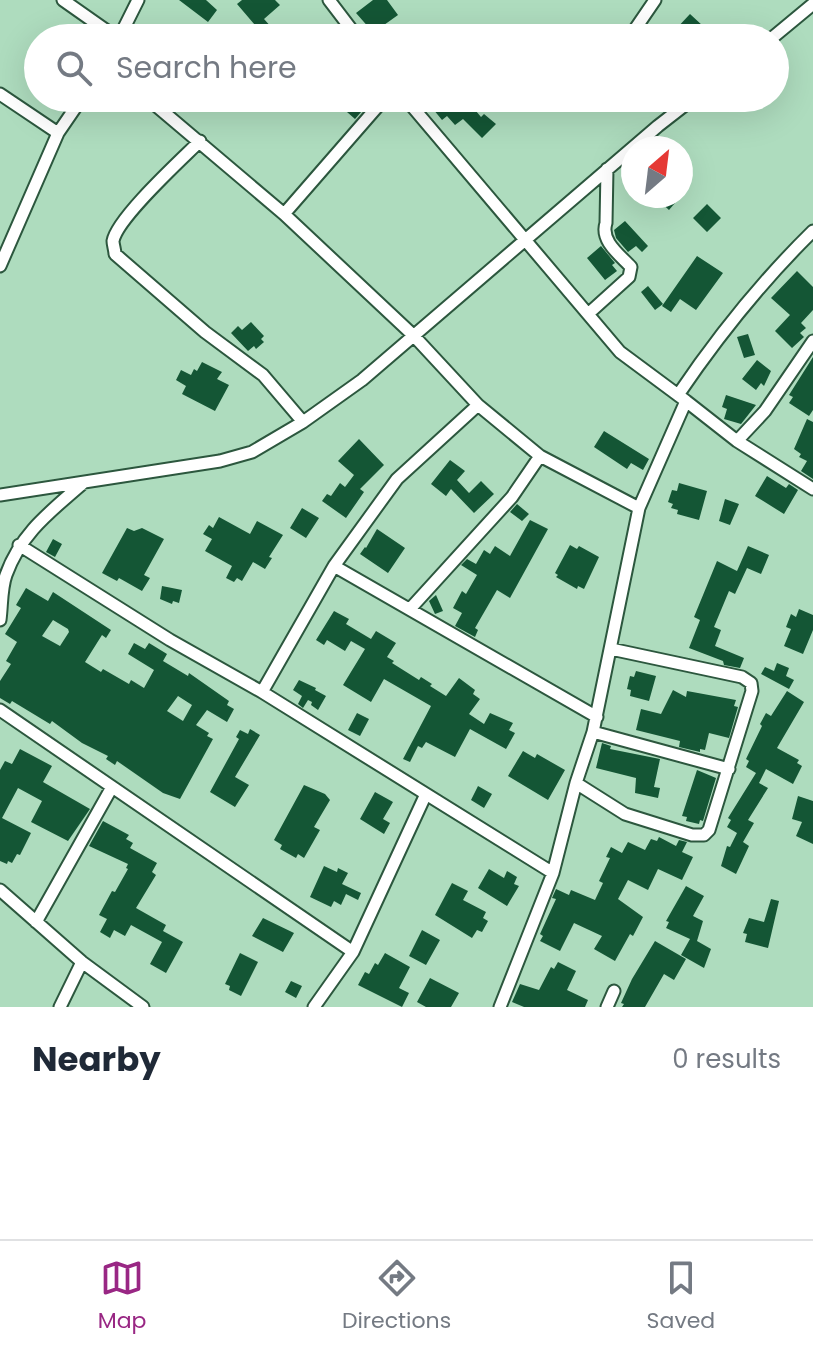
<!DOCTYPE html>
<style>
:root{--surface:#fff;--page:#f6f6f7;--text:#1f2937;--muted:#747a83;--line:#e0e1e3;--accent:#992784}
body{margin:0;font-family:Poppins,sans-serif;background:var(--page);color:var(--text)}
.compass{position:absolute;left:621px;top:136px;width:72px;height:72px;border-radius:50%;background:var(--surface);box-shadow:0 8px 32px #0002;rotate:28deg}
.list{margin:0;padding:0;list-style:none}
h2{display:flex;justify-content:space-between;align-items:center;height:104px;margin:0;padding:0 32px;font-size:34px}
h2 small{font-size:26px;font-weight:400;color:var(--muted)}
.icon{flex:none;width:44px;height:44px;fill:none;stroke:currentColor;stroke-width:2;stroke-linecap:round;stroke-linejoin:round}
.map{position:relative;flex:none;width:813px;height:1007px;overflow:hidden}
.search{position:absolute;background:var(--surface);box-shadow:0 8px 32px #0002;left:24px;right:24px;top:24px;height:88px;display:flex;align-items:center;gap:20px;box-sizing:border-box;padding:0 28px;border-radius:44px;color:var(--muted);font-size:30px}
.sheet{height:232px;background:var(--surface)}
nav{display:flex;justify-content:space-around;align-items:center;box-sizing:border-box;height:112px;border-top:2px solid var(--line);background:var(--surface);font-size:22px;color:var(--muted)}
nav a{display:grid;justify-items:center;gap:4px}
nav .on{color:var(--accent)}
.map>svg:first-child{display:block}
.building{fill:#145635;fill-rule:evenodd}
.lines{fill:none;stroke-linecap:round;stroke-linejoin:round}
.minor-casing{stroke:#2c573e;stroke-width:15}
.minor{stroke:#fff;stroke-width:11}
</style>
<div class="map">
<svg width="813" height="1007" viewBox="0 0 813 1007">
<rect width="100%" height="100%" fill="#aedcbe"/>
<!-- building -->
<path class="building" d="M179,0h27l11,10 -9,12z
M242,0h33l5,5 -16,14 17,19h-15l-29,-34z
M373,0h14l11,15 -14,10 11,13h-17l-22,-25z
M690,14l26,24h-33l-8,-8z
M331,98h30l7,6 -13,15z
M424,98h41l16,19 3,-3 12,10 -14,14 -19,-19 -8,6 -8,-9 -5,4z
M654,196h14l7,7 -6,7z
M707,204l14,14 -14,14 -14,-14z
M625,221l23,25 -6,6 -6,-6 -8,6 -12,-14 -2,-8z
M601,246l14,17 -3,2 5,6 -12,9 -18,-22z
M697,256l26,17 -27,37 -16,-11 -9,13 -9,-6z
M797,271l16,16v23l-12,13 5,5 -6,5 4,4 -12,11 -17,-17 15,-16 -19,-17z
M648,286l15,18 -8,6 -14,-18z
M251,322l13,14 -3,3 3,3 -8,7 -2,-3 -6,5 -17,-18 7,-7 4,4z
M748,334l7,21 -11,3 -7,-21z
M813,357v53l-4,6 -20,-13 4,-6 -4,-2z
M757,360l14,11 -7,15 -3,-3 -5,7 -14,-11z
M202,362l20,10 -5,7 12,6 -14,26 -33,-17 4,-8 -10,-6 5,-10 10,5 3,-6 3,2z
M726,395l30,10 -15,19 -17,-5 3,-10 -5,-2z
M807,419l6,3v57l-12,-8 6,-10 -8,-4 2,-3 -7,-5z
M604,431l45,28 -6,11 -12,-7 -4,6 -33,-22z
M359,439l25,26 -24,24 4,3 -18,26 -24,-17 5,-7 4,2 9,-13 5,4 9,-12 -16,-14z
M450,460l15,11 -8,9 12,13 12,-12 13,13 -20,19 -23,-24 -5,7 -15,-12z
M767,476l19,12 3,-4 9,6 -14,24 -29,-18z
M679,483l28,8 -8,29 -22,-6 1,-4 -7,-2 2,-4 -5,-2 4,-12 5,1z
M725,499l14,5 -9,21 -11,-4z
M517,504l12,10 -7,7 -12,-9z
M302,508l17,10 -13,20 -16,-10z
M219,517l31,17 7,-13 26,14 -14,22 3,1 -7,11 -12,-7 -11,19 -5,-3 -3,4 -8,-4 6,-12 -27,-15 7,-12 -9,-5 6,-9 4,3z
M530,520l18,9 -38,69 -13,-8 -22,38 3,2 -3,7 -20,-11 7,-13 -9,-5 9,-17 4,3 11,-19 -16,-10 6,-6 9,5 8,-14 6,4 5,-8 15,10z
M127,528l7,3 8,-3 22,11 -20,36 6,3 -8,13 -23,-13 -2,3 -15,-8z
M377,529l28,19 -17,25 -28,-19 5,-7 1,1z
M53,539l9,5 -7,13 -9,-5z
M570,545l7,4 2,-3 20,11 -15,32 -6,-3 -1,3 -21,-12 2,-2 -3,-2z
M748,546l21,9 -8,19 -14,-6 -12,26 -6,-3 -15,36 7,3 -6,16 29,12 -4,10 -16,-3 -1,-4 -34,-13 11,-28 -6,-3 23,-56 20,10z
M162,586l20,4 -3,13 -6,-2 -1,3 -12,-5z
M26,588l22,13 5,-9 58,38 -5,8 -4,-3 -17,27 16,10 2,-3 26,15 2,-4 13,8 10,-18 -26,-16 6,-11 11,6 4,-6 18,11 -4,7 25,15 1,-3 40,28 -2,4 7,4 -7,13 -20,-12 -11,15 13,8 -2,3 6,3 -33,60 -17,-6 -46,-32 -2,4 -9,-6 2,-3 -26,-13 -30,-22 -2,3 -38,-23 -2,3 -10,-6v-17l11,-17 -5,-3 11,-19 -12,-8 16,-26 -5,-3zM53,620l15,9 1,3 -9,14 -18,-10zM178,696l14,9 -9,16 -16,-10z
M436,595l7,16 -8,3 -6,-13z
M799,609l14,6v15l-10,24 -19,-8 7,-17 -5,-2 5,-13 5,3z
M334,611l15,8 -3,5 25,15 5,-8 20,12 -9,14 7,4 -2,2 27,17 2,-3 11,7 -2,2 16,10 13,-18 16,12 -2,4 7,5 -11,15 15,10 6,-11 23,10 -4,7 6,3 -9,16 -36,-20 -15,28 -29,-15 -4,6 -4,-2 -8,16 -7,-3 28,-53 -47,-27 -13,23 -28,-17 22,-36 -14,-8 -6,10 -18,-11 -3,5 -8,-5z
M777,663l12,5 -3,8 8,4 -5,9 -28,-15 4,-7 9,4z
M636,671l20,5 -7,25 -19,-5 1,-6 -4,-1 3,-13 4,1z
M299,680l17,8 -1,2 11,6 -8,14 -7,-5 1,-3 -4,-2 -5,8 -5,-4 4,-8 -9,-6z
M673,690l13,7 1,-6 49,9 -2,6 4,1 -9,31 -20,-5 -4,17 -5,-1v3l-21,-5 1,-6 -44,-11 5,-21 20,5z
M787,691l17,11 -27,46 22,12 -2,3 5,3 -9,18 -27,-15 -7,14 9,5 -20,32 6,3 -11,19 6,4 -13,28 -15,-8 6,-20 3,1 7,-14 -10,-6 4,-7 -3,-2 28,-45 -10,-6 3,-6 -3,-2 16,-33 -2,-2 6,-11 5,3z
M357,713l12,6 -9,17 -12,-6z
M250,729l10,6 -25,42 14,8 -14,22 -25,-15 29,-53 -3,-2 4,-7 8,4z
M602,743l9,3 -1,3 50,10 -6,28 6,1 -2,10 -23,-5 1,-15 -40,-10z
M20,749l32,17 -9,16 47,27 -22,32 -37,-19 11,-21 -24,-13 -16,30 29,15 -11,22 -3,-1 -5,9 -4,-2 -1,3 -7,-3v-91l5,-9 7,3z
M523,751l12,7 2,-4 28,16 -17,30 -40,-24z
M697,770l19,8 -13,43 -3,-1 -1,4 -13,-3 1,-4 -5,-1z
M304,785l21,9 5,6 -16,27 6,3 -16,28 -6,-4 -2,4 -16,-9 2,-4 -8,-5z
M478,786l14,8 -8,14 -13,-8z
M375,792l18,10 -10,17 7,4 -6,11 -24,-15z
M798,796l15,5v43l-17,-8 6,-14 -10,-3z
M103,821l26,14 -3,4 7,4 -3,5 27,15 -5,9 4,3 -20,33 30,17 -3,6 20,11 -17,31 -16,-9 12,-22 -31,-17 -6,11 -11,-6 -4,8 -10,-6 7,-13 -8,-4 13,-24 3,1 13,-23 -2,-1 2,-4 -39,-18z
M659,837l17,9 3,-6 8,2 -5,10 11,5 -11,23 -24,-11 -10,21 -20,-10 -10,19 25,18 -10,19 -3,-2 -15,27 -21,-12 8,-13 -28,-13 -14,28 -20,-10 3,-5 -3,-2 16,-35 -4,-1 4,-9 13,6 2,-5 24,10 8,-17 -4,-2 11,-23 -4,-1 5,-10 11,6 6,-11 17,8 6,-11 6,2z
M324,866l13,6 1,-4 10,5 -6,11 19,9 -3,7 -12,-6 -5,11 -7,-4 -3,6 -21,-10z
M489,869l15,9 3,-7 10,6 -3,7 5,2 -12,20 -29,-18z
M452,883l16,8 -5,9 23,12 -3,6 5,3 -6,11 -5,-2 -5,8 -37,-23z
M686,886l18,10 -11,20 10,5 -6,20 14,8 -7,19 -23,-13 9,-16 -24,-11 3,-6 -3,-1z
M771,899l8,2 -11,47 -23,-6 2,-8 -4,-1 6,-15 15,4z
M263,918l31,15 -11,19 -31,-16z
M422,930l18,10 -14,25 -17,-9z
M655,941l31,18 -12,21 -10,-6 -19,33h-23l2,-3 -3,-1 11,-24z
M240,953l18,9 -17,34 -12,-6 1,-4 -5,-2z
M385,953l25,14 -11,21 10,5 -7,14 -44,-22 7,-13 4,2 6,-11 3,2z
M558,962l18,9 -9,19 21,10 -3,7h-61l-12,-5 8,-18 19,6 12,-23 3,2z
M430,978l29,15 -8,14h-25l-9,-5z
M291,981l11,5 -6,12 -11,-6z"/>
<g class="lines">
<!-- minor casing -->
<g class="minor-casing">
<path id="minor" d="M63,0l54,38
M329,0l29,38
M119,38l19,-38
M629,38l26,-38
M772,38l41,-34
M0,94l58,39
M147,98l137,116 130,122 64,69 62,51 99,52
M405,98l215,254 66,49 -47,107 -46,224 -17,51 -23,90 -53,134
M200,141c-18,18 -83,77 -87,100 0,4 2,9 2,13l90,78 58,43 40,47
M284,214l101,-116
M0,266l58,-133 24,-35
M588,314l41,-37 2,-10c-11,-12 -31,-26 -25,-44l1,-54
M678,395c40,-59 84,-114 135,-164
M686,401l51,40 76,48
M737,441l28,-30 48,-70
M0,495l220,-34 32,-9 51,-30 59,-42 296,-254 36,-28
M19,545l151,95 92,52 291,181
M334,566l263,151
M410,609l102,-112 28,-41
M0,620c2,-15 1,-31 6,-45 15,-42 44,-63 77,-92
M262,692l72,-126 63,-87 81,-74
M0,710l353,242
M593,732l136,37
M576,783l49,31 67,21h12l5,-5 43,-139 -1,-8 -9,-6 -131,-28
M0,890l82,72 61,45
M36,922l76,-135
M60,1007l22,-45
M314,1007l39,-55 73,-158
M607,1007l7,-16"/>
</g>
<!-- minor -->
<use href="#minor" class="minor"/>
</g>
</svg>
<svg class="compass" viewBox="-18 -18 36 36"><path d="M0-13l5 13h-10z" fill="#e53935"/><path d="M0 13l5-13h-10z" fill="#747a83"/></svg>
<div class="search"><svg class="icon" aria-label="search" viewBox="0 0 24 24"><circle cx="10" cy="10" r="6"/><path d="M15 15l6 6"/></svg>Search here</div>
</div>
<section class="sheet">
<h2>Nearby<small>0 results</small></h2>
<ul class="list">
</ul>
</section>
<nav>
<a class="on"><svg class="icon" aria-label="map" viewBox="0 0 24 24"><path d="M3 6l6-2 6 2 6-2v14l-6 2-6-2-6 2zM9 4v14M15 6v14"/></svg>Map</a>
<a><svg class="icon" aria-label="directions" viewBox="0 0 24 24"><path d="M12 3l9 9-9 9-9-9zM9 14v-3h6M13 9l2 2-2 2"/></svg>Directions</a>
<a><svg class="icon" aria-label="saved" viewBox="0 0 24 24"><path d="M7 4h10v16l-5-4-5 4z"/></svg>Saved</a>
</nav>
